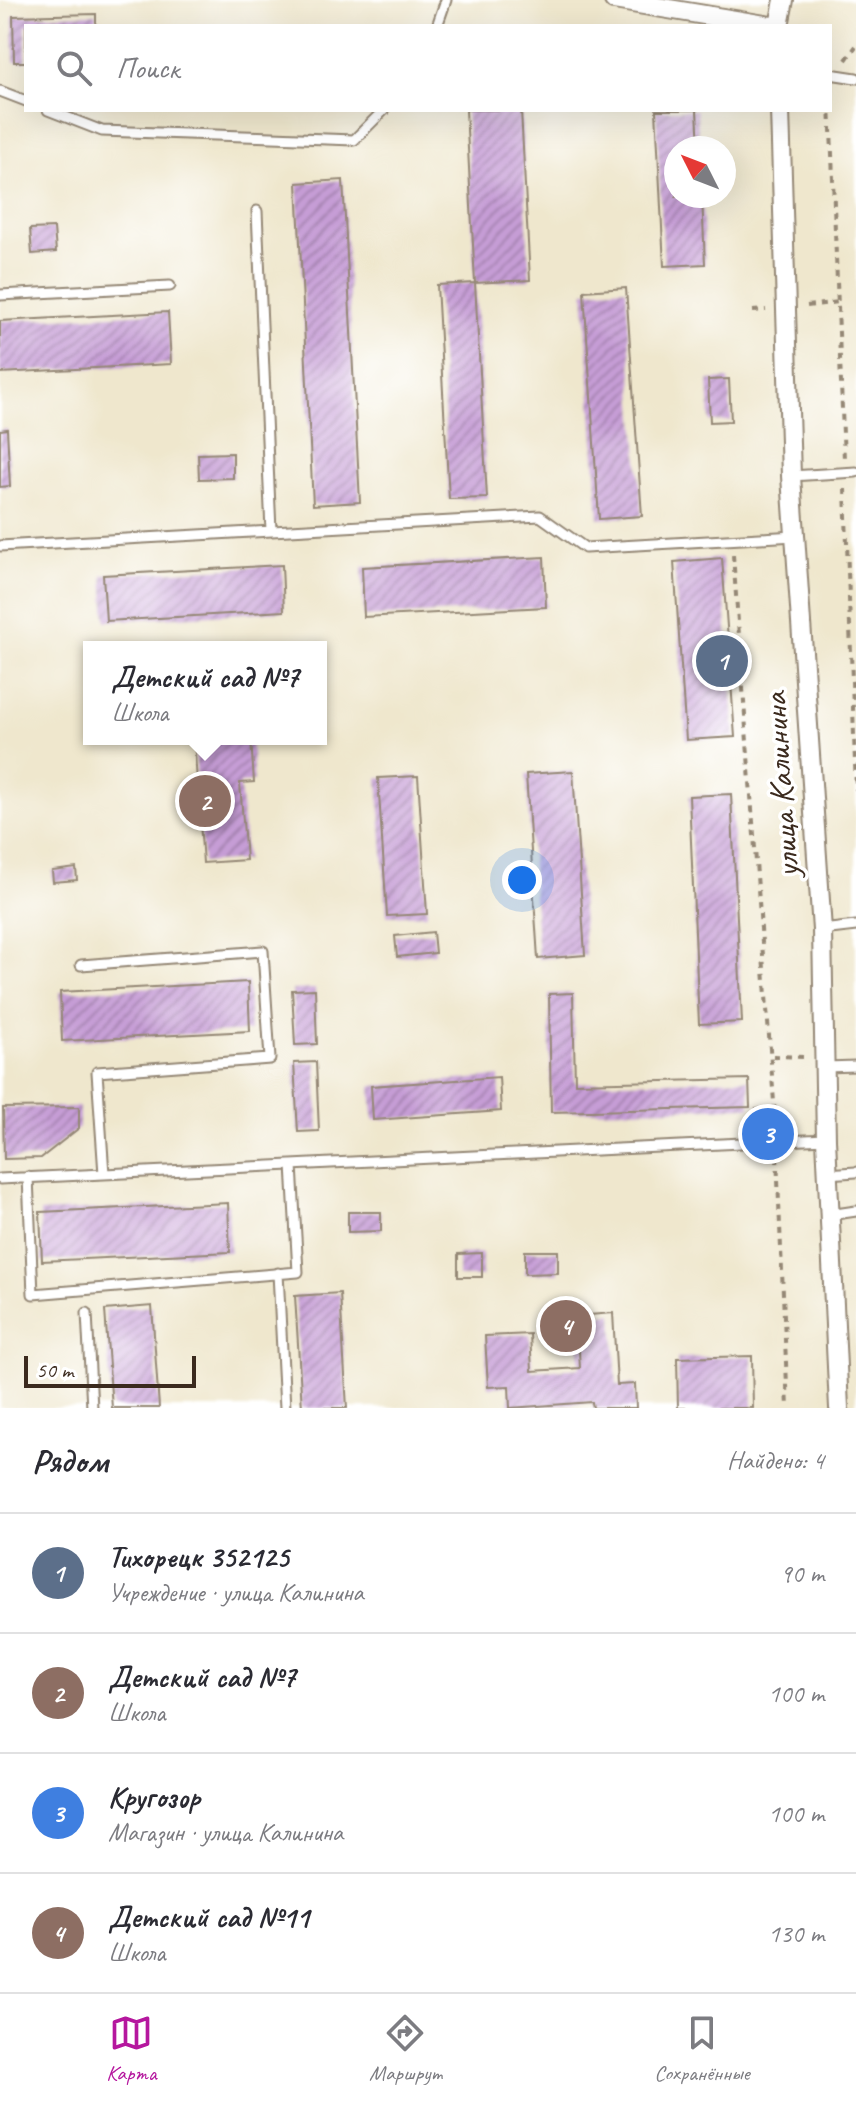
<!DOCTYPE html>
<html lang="ru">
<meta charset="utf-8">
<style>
:root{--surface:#fff;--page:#f7f7f7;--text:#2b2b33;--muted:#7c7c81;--line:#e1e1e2;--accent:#b5179e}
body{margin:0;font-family:Caveat,sans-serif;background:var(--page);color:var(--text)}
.compass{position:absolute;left:664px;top:136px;width:72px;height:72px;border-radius:50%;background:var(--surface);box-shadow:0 8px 32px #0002;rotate:312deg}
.scale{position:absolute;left:24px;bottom:20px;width:172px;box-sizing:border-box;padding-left:8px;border:4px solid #3b2a1e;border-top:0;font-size:22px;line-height:28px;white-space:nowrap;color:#3b2a1e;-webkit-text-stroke:6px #fff;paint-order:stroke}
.you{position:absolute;left:522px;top:880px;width:28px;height:28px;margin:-20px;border:6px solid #fff;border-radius:50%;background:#1a73e8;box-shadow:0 0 0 12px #1a73e833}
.badge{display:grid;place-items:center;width:52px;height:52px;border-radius:50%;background:var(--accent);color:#fff;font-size:26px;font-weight:700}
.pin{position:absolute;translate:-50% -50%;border:4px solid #fff;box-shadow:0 2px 8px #0006}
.popup{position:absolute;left:83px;top:641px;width:244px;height:104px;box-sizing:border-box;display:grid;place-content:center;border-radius:0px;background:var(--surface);filter:drop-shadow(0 2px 6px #0005);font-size:26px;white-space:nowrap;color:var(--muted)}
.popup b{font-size:30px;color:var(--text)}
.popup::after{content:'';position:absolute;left:50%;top:100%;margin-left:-16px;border:16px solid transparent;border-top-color:var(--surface)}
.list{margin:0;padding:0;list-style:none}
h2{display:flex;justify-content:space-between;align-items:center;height:104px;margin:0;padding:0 32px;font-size:34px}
h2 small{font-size:26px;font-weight:400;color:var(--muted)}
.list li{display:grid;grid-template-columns:52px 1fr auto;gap:24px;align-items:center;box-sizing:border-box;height:120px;padding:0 32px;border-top:2px solid var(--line)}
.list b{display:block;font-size:30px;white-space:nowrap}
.list p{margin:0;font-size:26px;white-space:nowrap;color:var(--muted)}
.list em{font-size:26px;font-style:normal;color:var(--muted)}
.icon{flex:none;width:44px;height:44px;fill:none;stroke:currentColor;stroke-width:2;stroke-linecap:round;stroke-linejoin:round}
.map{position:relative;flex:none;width:856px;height:1408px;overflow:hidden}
.search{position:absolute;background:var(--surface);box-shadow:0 8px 32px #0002;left:24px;right:24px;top:24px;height:88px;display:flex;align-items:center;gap:20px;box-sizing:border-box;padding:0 28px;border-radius:0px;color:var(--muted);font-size:30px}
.sheet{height:584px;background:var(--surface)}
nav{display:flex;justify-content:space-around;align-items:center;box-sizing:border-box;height:112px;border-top:2px solid var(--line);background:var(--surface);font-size:22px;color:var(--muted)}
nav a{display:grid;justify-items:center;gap:4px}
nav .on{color:var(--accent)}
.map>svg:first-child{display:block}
.building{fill:url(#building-hatch)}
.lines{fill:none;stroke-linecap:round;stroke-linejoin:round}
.service-casing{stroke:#958876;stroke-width:13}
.minor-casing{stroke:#958876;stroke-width:22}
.path{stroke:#958876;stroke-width:4;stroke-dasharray:6 6;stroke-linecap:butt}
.service{stroke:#fff;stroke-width:9}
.minor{stroke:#fff;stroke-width:18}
.labels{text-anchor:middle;stroke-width:7;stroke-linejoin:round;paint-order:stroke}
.street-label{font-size:34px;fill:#3b2a1e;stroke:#fff}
</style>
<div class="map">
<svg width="856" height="1408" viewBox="0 0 856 1408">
<defs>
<pattern id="building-hatch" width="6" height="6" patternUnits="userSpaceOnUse" patternTransform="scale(2)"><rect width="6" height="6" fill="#c69dd6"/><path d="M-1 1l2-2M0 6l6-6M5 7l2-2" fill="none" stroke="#a280ad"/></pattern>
</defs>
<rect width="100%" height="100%" fill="#fff"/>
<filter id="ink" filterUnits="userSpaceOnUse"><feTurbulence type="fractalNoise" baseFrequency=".0125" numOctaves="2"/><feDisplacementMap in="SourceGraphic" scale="16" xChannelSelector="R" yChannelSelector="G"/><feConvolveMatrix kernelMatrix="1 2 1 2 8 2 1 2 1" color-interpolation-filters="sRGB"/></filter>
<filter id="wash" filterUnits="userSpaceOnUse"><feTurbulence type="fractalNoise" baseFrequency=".006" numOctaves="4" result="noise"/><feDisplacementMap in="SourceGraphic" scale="32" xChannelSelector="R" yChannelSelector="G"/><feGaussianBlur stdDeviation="1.8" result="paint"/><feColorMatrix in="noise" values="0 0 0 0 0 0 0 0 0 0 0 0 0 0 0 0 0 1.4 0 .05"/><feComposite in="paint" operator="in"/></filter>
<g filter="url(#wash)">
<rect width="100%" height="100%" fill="#efe7cd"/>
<g id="blocks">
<!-- building -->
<path class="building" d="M96,14v12h-70v36h-12l-1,-46z
M466,110h55l9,170 -55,3z
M656,110h41l2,38h-23v48h26l3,68 -41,2z
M343,180l17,322 -47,3 -16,-322z
M54,228l2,24 -24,2 -2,-25z
M475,283l12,215 -38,1 -12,-214z
M626,288l16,228 -43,3 -15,-228z
M168,312l3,52 -171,9v-52z
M729,379l2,42 -21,1 -2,-42z
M7,429l3,57 -10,1v-57z
M233,453v25l-34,1 -1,-25z
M544,557l2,50 -182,10 -2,-50z
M722,558l13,179 -49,3 -12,-178z
M282,565l2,46 -178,10 -3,-46z
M208,739h43l3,43 -14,1 6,77 -43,3 -9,-123z
M573,771l12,184 -47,4 -12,-185z
M418,776l9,138 -40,2 -9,-138z
M731,794l11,228 -43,2 -10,-228z
M76,868l1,12 -24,2 -1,-11z
M433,932l2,21 -38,4 -2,-21z
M248,982l2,49 -188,10 -2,-49z
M315,989l2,55 -22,1 -3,-55z
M573,993l2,90 174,-4 1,28 -199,5 -2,-118z
M316,1062l3,69 -21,1 -4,-69z
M499,1077l2,34 -128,9 -2,-34z
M79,1107v21l-38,30 -37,1 -1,-51z
M769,1107l3,23 -14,2 -2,-23z
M228,1203l2,49 -188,9 -2,-49z
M348,1212h33v19l-33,1z
M525,1251h33v22l-33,1z
M482,1253v24h-24v-23z
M340,1293l7,115h-45l-7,-112z
M152,1306l7,102h-47l-7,-98z
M613,1313l4,72 18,-1 1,24h-43l-1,-6 -82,6 -1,-22 -21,1 -3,-51 45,-2 2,37 48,-3 -3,-52z
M752,1356l1,52h-75l-1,-50z"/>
</g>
</g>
<g filter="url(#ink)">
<use href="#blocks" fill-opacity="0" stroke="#958876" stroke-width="2"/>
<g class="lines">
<!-- service casing -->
<g class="service-casing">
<path id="service" d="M437,26l9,-26
M830,74l26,4
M0,91l26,10
M48,110l54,21 252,9 30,-30
M257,211l14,320
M0,295l170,-9
M791,476l65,-4
M0,546l540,-30 45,32 210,-12
M822,930l34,-4
M81,965l182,-14 7,108 -173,13 7,102
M826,1067l30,-1
M827,1174l29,-2
M28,1177l5,117 265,-22 -6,-107
M0,1179l826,-40
M829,1215l27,-4
M278,1273l7,135
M87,1313l5,95"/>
</g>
<!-- minor casing -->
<g class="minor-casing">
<path id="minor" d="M614,0l157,26
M779,26l5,-26
M780,110l11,366 31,454 4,209 13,269"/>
</g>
<!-- path -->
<path class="path" d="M846,60l10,-14
M830,103l14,357
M807,306l31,-4
M753,311l13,-1
M845,489l11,301
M733,555l43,574
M773,1056l33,1
M777,1157l11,251"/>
<!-- service -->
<use href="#service" class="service"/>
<!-- minor -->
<use href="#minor" class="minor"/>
</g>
</g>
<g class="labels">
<!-- street labels -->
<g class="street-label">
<text transform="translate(780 785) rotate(-94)" y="12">улица Калинина</text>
</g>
</g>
</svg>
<svg class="compass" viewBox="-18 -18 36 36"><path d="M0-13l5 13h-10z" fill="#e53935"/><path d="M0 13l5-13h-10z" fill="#7c7c81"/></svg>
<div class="scale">50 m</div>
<div class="you"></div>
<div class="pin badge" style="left:722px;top:661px;background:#5c6f8a">1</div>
<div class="pin badge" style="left:205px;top:801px;background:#8d6e63">2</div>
<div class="popup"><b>Детский сад №7</b>Школа</div>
<div class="pin badge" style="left:768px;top:1134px;background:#3f7fe0">3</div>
<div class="pin badge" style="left:566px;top:1326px;background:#8d6e63">4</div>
<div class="search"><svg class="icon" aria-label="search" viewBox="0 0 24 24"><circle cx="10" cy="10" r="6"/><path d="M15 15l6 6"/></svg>Поиск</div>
</div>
<section class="sheet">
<h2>Рядом<small>Найдено: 4</small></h2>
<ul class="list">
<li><span class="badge" style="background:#5c6f8a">1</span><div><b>Тихорецк 352125</b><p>Учреждение · улица Калинина</p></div><em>90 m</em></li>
<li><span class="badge" style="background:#8d6e63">2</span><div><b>Детский сад №7</b><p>Школа</p></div><em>100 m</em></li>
<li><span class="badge" style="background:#3f7fe0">3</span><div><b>Кругозор</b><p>Магазин · улица Калинина</p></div><em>100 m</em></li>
<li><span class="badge" style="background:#8d6e63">4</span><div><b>Детский сад №11</b><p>Школа</p></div><em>130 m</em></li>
</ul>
</section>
<nav>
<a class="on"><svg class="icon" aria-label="map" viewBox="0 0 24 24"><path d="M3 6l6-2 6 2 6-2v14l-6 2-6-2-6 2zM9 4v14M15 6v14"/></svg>Карта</a>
<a><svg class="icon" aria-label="directions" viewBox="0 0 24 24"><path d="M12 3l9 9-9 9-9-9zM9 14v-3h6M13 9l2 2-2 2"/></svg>Маршрут</a>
<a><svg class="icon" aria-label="saved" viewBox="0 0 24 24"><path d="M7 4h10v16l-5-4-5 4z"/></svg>Сохранённые</a>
</nav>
